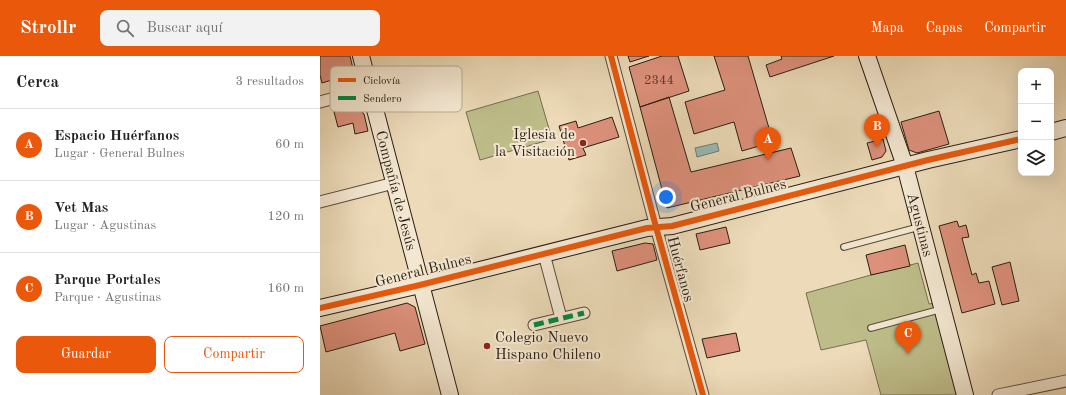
<!DOCTYPE html>
<html lang="es">
<meta charset="utf-8">
<style>
:root{--surface:#fff;--page:#f2f2f2;--text:#222;--muted:#767676;--line:#e0e0e0;--accent:#ea580c}
body{margin:0;font-family:"Old Standard TT",serif;background:var(--page);color:var(--text)}
.controls{position:absolute;right:12px;top:12px;display:grid;overflow:hidden;border-radius:8px;box-shadow:0 4px 16px #0002}
.controls button{width:36px;height:36px;display:grid;place-items:center;padding:0;border:0;border-bottom:1px solid var(--line);background:var(--surface);color:var(--text);font:20px sans-serif}
.you{position:absolute;left:346px;top:141px;width:14px;height:14px;margin:-10px;border:3px solid #fff;border-radius:50%;background:#1a73e8;box-shadow:0 0 0 6px #1a73e833}
.badge{display:grid;place-items:center;width:26px;height:26px;border-radius:50%;background:var(--accent);color:#fff;font-size:13px;font-weight:700}
.pin{position:absolute;translate:-50% -33px;filter:drop-shadow(0 1px 2px #0008)}
.pin::after{content:'';position:absolute;top:21px;width:14px;height:12px;background:inherit;clip-path:polygon(0 0,100% 0,50% 100%)}
.list{margin:0;padding:0;list-style:none}
h2{display:flex;justify-content:space-between;align-items:center;height:52px;margin:0;padding:0 16px;font-size:17px}
h2 small{font-size:13px;font-weight:400;color:var(--muted)}
.list li{display:grid;grid-template-columns:26px 1fr auto;gap:12px;align-items:center;box-sizing:border-box;height:72px;padding:0 16px;border-top:1px solid var(--line)}
.list b{display:block;font-size:15px;white-space:nowrap}
.list p{margin:0;font-size:13px;white-space:nowrap;color:var(--muted)}
.list em{font-size:13px;font-style:normal;color:var(--muted)}
.actions{display:flex;gap:8px;padding:12px 16px}
.actions a{flex:1;padding:9px 0;border:1px solid var(--accent);border-radius:8px;text-align:center;font-size:14px;color:var(--accent)}
.actions .main{background:var(--accent);color:#fff}
.icon{flex:none;width:22px;height:22px;fill:none;stroke:currentColor;stroke-width:2;stroke-linecap:round;stroke-linejoin:round}
.map{position:relative;flex:none;width:746px;height:339px;overflow:hidden}
header{display:flex;align-items:center;gap:24px;box-sizing:border-box;height:56px;padding:0 20px;background:var(--accent);color:#fff}
header strong{font-size:19px}
nav{display:flex;gap:22px;margin-inline-start:auto;font-size:14px}
.search{width:280px;height:36px;background:var(--page);display:flex;align-items:center;gap:10px;box-sizing:border-box;padding:0 14px;border-radius:8px;color:var(--muted);font-size:15px}
main{display:flex}
aside{flex:1;background:var(--surface)}
.map>svg:first-child{display:block}
.green{fill:#bebd8a;stroke:#746e4e}
.water{fill:#99bab4;stroke:#6d7c73}
.building{fill:#dd907b;stroke:#2a1e12}
.lines{fill:none;stroke-linecap:round;stroke-linejoin:round}
.lane-casing{stroke:#5a4d3c;stroke-width:8}
.street-casing{stroke:#5a4d3c;stroke-width:13}
.secondary-casing{stroke:#2a1e12;stroke-width:18}
.lane{stroke:#f3e7d1;stroke-width:5.5}
.street{stroke:#f3e7d1;stroke-width:11}
.secondary{stroke:#f3e7d1;stroke-width:16}
.quiet{stroke:#00873e;stroke-width:5;stroke-dasharray:10 5;stroke-linecap:butt}
.cycleway-casing{stroke:#f3e7d1;stroke-width:8}
.cycleway{stroke:#e8590c;stroke-width:6}
.poi-dot{fill:#8f2418;stroke:#f3e7d1;stroke-width:1.5}
.labels{text-anchor:middle;stroke-width:4;stroke-linejoin:round;paint-order:stroke}
.number-label{font-size:13px;fill:#573a2c}
.poi-label{font-size:15px;fill:#2a1e12;stroke:#f3e7d1;text-anchor:end}
.street-label{font-size:15px;fill:#2a1e12;stroke:#f3e7d1}
.key{fill:#f3e7d1;stroke:#b7ab98;stroke-width:1}
.key-label{font-size:11px;fill:#2a1e12}
</style>
<header>
<strong>Strollr</strong>
<div class="search"><svg class="icon" aria-label="search" viewBox="0 0 24 24"><circle cx="10" cy="10" r="6"/><path d="M15 15l6 6"/></svg>Buscar aquí</div>
<nav><a>Mapa</a><a>Capas</a><a>Compartir</a></nav>
</header>
<main>
<aside>
<h2>Cerca<small>3 resultados</small></h2>
<ul class="list">
<li><span class="badge">A</span><div><b>Espacio Huérfanos</b><p>Lugar · General Bulnes</p></div><em>60 m</em></li>
<li><span class="badge">B</span><div><b>Vet Mas</b><p>Lugar · Agustinas</p></div><em>120 m</em></li>
<li><span class="badge">C</span><div><b>Parque Portales</b><p>Parque · Agustinas</p></div><em>160 m</em></li>
</ul>
<div class="actions"><a class="main">Guardar</a><a>Compartir</a></div>
</aside>
<div class="map">
<svg width="746" height="339" viewBox="0 0 746 339">
<rect width="100%" height="100%" fill="#ecdab8"/>
<filter id="stains"><feTurbulence type="fractalNoise" baseFrequency=".005" numOctaves="4"/><feColorMatrix values="0 0 0 0 .2 0 0 0 0 .09 0 0 0 0 .02 0 0 0 .5 -.17"/></filter>
<radialGradient id="worn" r=".72"><stop offset=".6" stop-color="#630" stop-opacity="0"/><stop offset="1" stop-color="#630" stop-opacity=".3"/></radialGradient>
<!-- green -->
<path class="green" d="M218,35l14,48 -72,21 -14,-48z
M598,207l11,41 6,-1 22,92h-76l-15,-55 -45,10 -15,-57 65,-18z"/>
<!-- water -->
<path class="water" d="M397,87l2,8 -22,6 -2,-9z"/>
<!-- building -->
<path class="building" d="M0,0h30l4,17 -32,10 -2,-8z
M308,0h21l-19,6z
M342,0h16l11,35 -49,16 -11,-40z
M394,0h34l25,86 -31,9 -8,-29 -40,12 -9,-32 40,-12z
M461,0h53l-64,21 -4,-12 16,-6z
M349,41l22,75 100,-24 9,28 -133,32 -27,-101z
M33,51l4,1 7,6 4,17 -13,3 -2,-11 -15,4 -4,-15z
M619,55l10,33 -32,9 -8,-3 -8,-28z
M292,61l7,20 -36,11 3,7 -17,5 -10,-34 17,-5 2,7z
M563,83l3,12 -4,6 -10,3 -5,-17z
M637,165l2,6 7,-2 3,12 -7,1 10,37 4,-2 3,10 10,-2 6,23 -33,9 -23,-87z
M406,171l4,16 -30,7 -4,-16z
M325,187l8,1 4,16 -40,11 -5,-20z
M585,189l5,21 -39,9 -5,-20z
M690,206l9,39 -17,4 -10,-38z
M87,247l8,4 10,37 -25,7 -5,-18 -69,19 -6,-26z
M416,277l4,18 -33,7 -5,-19z"/>
<g class="lines">
<!-- lane casing -->
<g class="lane-casing">
<path id="lane" d="M524,191l75,-20
M551,272l71,-19"/>
</g>
<!-- street casing -->
<g class="street-casing">
<path id="street" d="M291,0l45,171 47,168
M0,46l50,-14
M0,146l74,-19
M224,198l17,64
M214,269l50,-12
M678,339l68,-14"/>
</g>
<!-- secondary casing -->
<g class="secondary-casing">
<g id="secondary">
<path id="s1" d="M41,0l89,339"/>
<path id="s2" d="M547,0l38,110 60,229"/>
<path d="M731,76l15,-4"/>
<path d="M0,252l100,-23 227,-57 25,-2 256,-66 93,-21"/>
</g>
</g>
<!-- lane -->
<use href="#lane" class="lane"/>
<!-- street -->
<use href="#street" class="street"/>
<!-- secondary -->
<use href="#secondary" class="secondary"/>
<!-- quiet -->
<path class="quiet" d="M214,269l50,-12"/>
<!-- cycleway casing -->
<g class="cycleway-casing">
<path id="cycleway" d="M291,0l45,171 47,168
M0,252l100,-23 227,-57 25,-2 256,-66 93,-21"/>
</g>
<!-- cycleway -->
<use href="#cycleway" class="cycleway"/>
</g>
<!-- markers -->
<g class="poi-dot">
<circle cx="263" cy="87" r="4"/>
<circle cx="167" cy="290" r="4"/>
</g>
<g class="labels">
<!-- number labels -->
<g class="number-label">
<text x="339" y="28">2344</text>
</g>
<!-- poi labels -->
<g class="poi-label">
<text x="255" y="83">Iglesia de<tspan x="255" dy="17">la Visitación</tspan></text>
<text x="175" y="286" text-anchor="start">Colegio Nuevo<tspan x="175" dy="17">Hispano Chileno</tspan></text>
</g>
<!-- street labels -->
<g class="street-label">
<text dy="5" stroke="none"><textPath href="#s1" startOffset="139">Compañía de Jesús</textPath></text>
<text transform="translate(418 139) rotate(-14)" y="5">General Bulnes</text>
<text dy="5" stroke="none"><textPath href="#s2" startOffset="177">Agustinas</textPath></text>
<text transform="translate(361 213) rotate(75)" y="5">Huérfanos</text>
<text transform="translate(103 214) rotate(-14)" y="5">General Bulnes</text>
</g>
</g>
<!-- legend -->
<rect x="10" y="10" width="132" height="46" rx="6" class="key"/>
<rect x="18" y="22" width="18" height="4" fill="#e8590c"/>
<rect x="18" y="40" width="18" height="4" fill="#00873e"/>
<g class="key-label">
<text x="43" y="28">Ciclovía</text>
<text x="43" y="46">Sendero</text>
</g>
<rect width="100%" height="100%" filter="url(#stains)"/>
<rect width="100%" height="100%" fill="url(#worn)"/>
</svg>
<div class="controls">
<button>+</button>
<button>−</button>
<button><svg class="icon" aria-label="layers" viewBox="0 0 24 24"><path d="M12 4l9 5-9 5-9-5zM3 14l9 5 9-5"/></svg></button>
</div>
<div class="you"></div>
<div class="pin badge" style="left:448px;top:104px">A</div>
<div class="pin badge" style="left:557px;top:91px">B</div>
<div class="pin badge" style="left:588px;top:298px">C</div>
</div>
</main>
